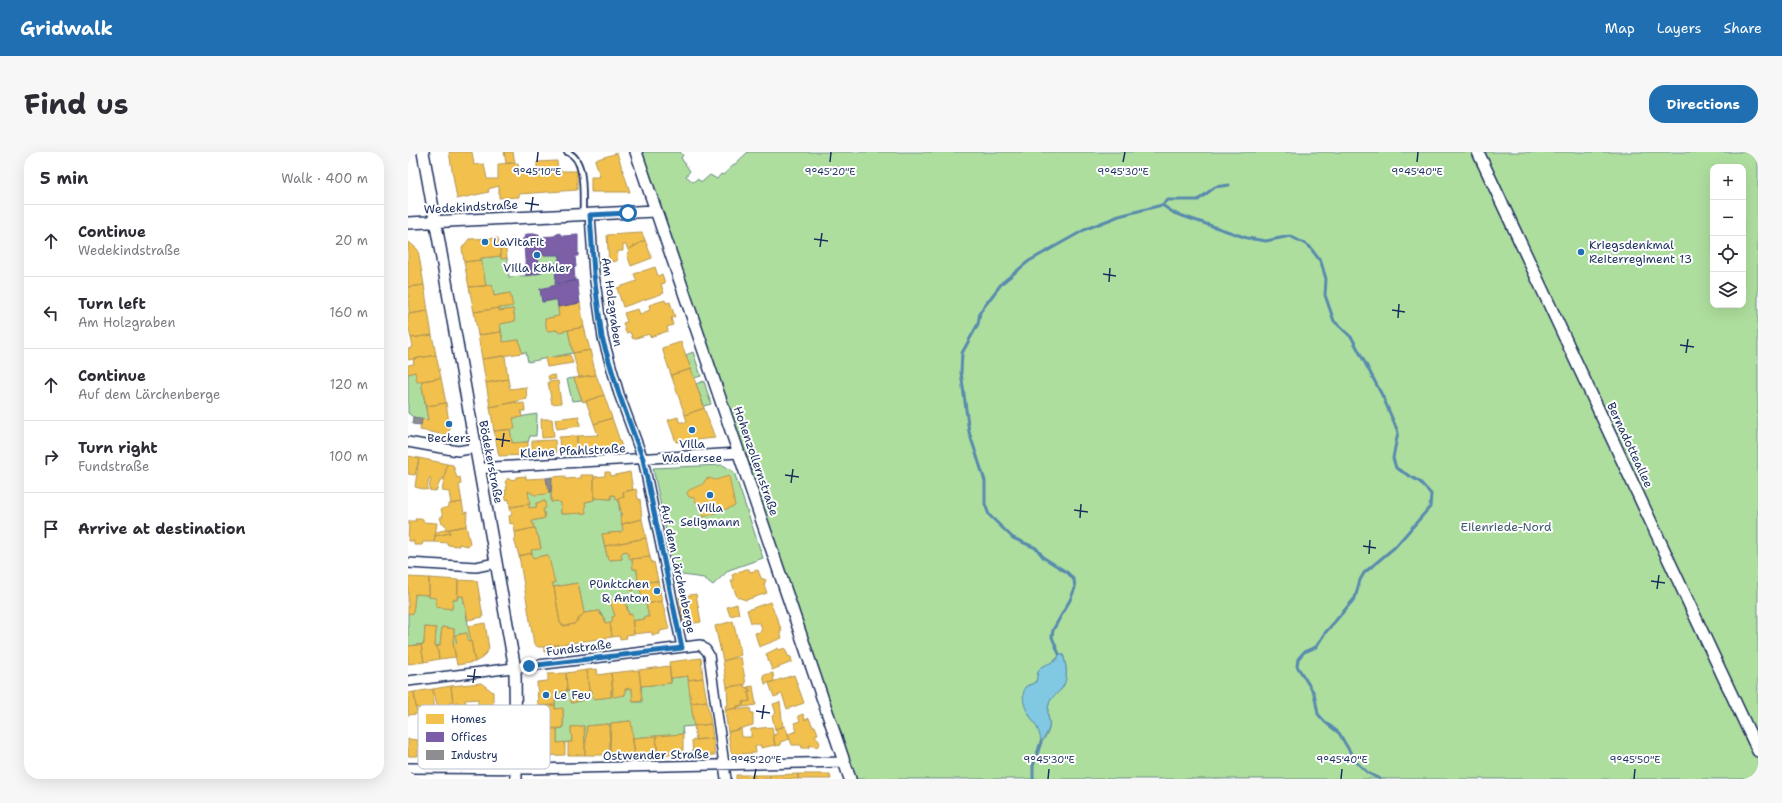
<!DOCTYPE html>
<meta charset="utf-8">
<style>
:root{--surface:#fff;--page:#f7f7f7;--text:#2b2b33;--muted:#7c7c81;--line:#e1e1e2;--accent:#1f6fb2}
body{margin:0;font-family:"Shantell Sans",sans-serif;background:var(--page);color:var(--text)}
.controls{position:absolute;right:12px;top:12px;display:grid;overflow:hidden;border-radius:8px;box-shadow:0 4px 16px #0002}
.controls button{width:36px;height:36px;display:grid;place-items:center;padding:0;border:0;border-bottom:1px solid var(--line);background:var(--surface);color:var(--text);font:20px sans-serif}
.stop{position:absolute;width:12px;height:12px;margin:-9px;border:3px solid #1f6fb2;border-radius:50%;background:#fff}
.stop.end{background:#1f6fb2;border-color:#fff;box-shadow:0 1px 4px #0008}
.list{margin:0;padding:0;list-style:none}
h2{display:flex;justify-content:space-between;align-items:center;height:52px;margin:0;padding:0 16px;font-size:17px}
h2 small{font-size:13px;font-weight:400;color:var(--muted)}
.list li{display:grid;grid-template-columns:26px 1fr auto;gap:12px;align-items:center;box-sizing:border-box;height:72px;padding:0 16px;border-top:1px solid var(--line)}
.list b{display:block;font-size:15px;white-space:nowrap}
.list p{margin:0;font-size:13px;white-space:nowrap;color:var(--muted)}
.list em{font-size:13px;font-style:normal;color:var(--muted)}
.icon{flex:none;width:22px;height:22px;fill:none;stroke:currentColor;stroke-width:2;stroke-linecap:round;stroke-linejoin:round}
.map{position:relative;flex:none;width:1350px;height:627px;overflow:hidden;border-radius:16px}
header{display:flex;align-items:center;gap:24px;box-sizing:border-box;height:56px;padding:0 20px;background:var(--accent);color:#fff}
header strong{font-size:19px}
nav{display:flex;gap:22px;margin-inline-start:auto;font-size:14px}
.intro{display:flex;align-items:center;justify-content:space-between;box-sizing:border-box;height:96px;padding:0 24px}
h1{margin:0;font-size:28px}
.button{padding:10px 18px;border-radius:16px;background:var(--accent);color:#fff;font-size:14px;font-weight:700}
main{display:flex;gap:24px;padding:0 24px}
aside{flex:1;background:var(--surface);border-radius:16px;box-shadow:0 4px 16px #0002}
.map>svg:first-child{display:block}
.green{fill:#aede9e;stroke:#64867e;fill-rule:evenodd}
.water{fill:#81c9e2;stroke:#588bad}
.homes{fill:#f2c14e;stroke:#b29553}
.offices{fill:#7b5ea7;stroke:#5e5091}
.industry{fill:#8d8d92;stroke:#6b7182}
.lines{fill:none;stroke-linecap:round;stroke-linejoin:round}
.stream{stroke:#588bad;stroke-width:3}
.service-casing{stroke:#1b2f5e;stroke-width:8}
.minor-casing{stroke:#1b2f5e;stroke-width:12}
.tertiary-casing{stroke:#1b2f5e;stroke-width:14}
.service{stroke:#fff;stroke-width:4.5}
.minor{stroke:#fff;stroke-width:9}
.tertiary{stroke:#fff;stroke-width:11}
.route{stroke:#1f6fb2;stroke-width:5}
.ticks{fill:none;stroke:#1b2f5e;stroke-width:1.5}
.poi-dot{fill:#1f6fb2;stroke:#fff;stroke-width:1.5}
.labels{text-anchor:middle;stroke-width:4;stroke-linejoin:round;paint-order:stroke}
.street-label{font-size:12px;fill:#1b2f5e;stroke:#fff}
.poi-label{font-size:12px;fill:#1b2f5e;stroke:#fff}
.park-label{font-size:12px;fill:#405b6e;stroke:#fff}
.key{fill:#fff;stroke:#bbc1cf;stroke-width:1}
.key-label{font-size:11px;fill:#1b2f5e}
.ticks-label{font-size:10px;text-anchor:middle;fill:#1b2f5e;stroke:#fff;stroke-width:4;stroke-linejoin:round;paint-order:stroke}
</style>
<header>
<strong>Gridwalk</strong>
<nav><a>Map</a><a>Layers</a><a>Share</a></nav>
</header>
<div class="intro"><h1>Find us</h1><a class="button">Directions</a></div>
<main>
<aside>
<h2>5 min<small>Walk · 400 m</small></h2>
<ul class="list">
<li><svg class="icon" aria-label="ahead" viewBox="0 0 24 24"><path d="M12 20V5M6 11l6-6 6 6"/></svg><div><b>Continue</b><p>Wedekindstraße</p></div><em>20 m</em></li>
<li><svg class="icon" aria-label="left" viewBox="0 0 24 24"><path d="M17 20v-9H6M10 6l-5 5 5 5"/></svg><div><b>Turn left</b><p>Am Holzgraben</p></div><em>160 m</em></li>
<li><svg class="icon" aria-label="ahead" viewBox="0 0 24 24"><path d="M12 20V5M6 11l6-6 6 6"/></svg><div><b>Continue</b><p>Auf dem Lärchenberge</p></div><em>120 m</em></li>
<li><svg class="icon" aria-label="right" viewBox="0 0 24 24"><path d="M7 20v-9h11M14 6l5 5-5 5"/></svg><div><b>Turn right</b><p>Fundstraße</p></div><em>100 m</em></li>
<li><svg class="icon" aria-label="arrive" viewBox="0 0 24 24"><path d="M6 21V4h12l-3 4 3 4H6"/></svg><div><b>Arrive at destination</b></div></li>
</ul>
</aside>
<div class="map">
<svg width="1350" height="627" viewBox="0 0 1350 627">
<rect width="100%" height="100%" fill="#fff"/>
<filter id="ink" filterUnits="userSpaceOnUse"><feTurbulence type="fractalNoise" baseFrequency=".025" numOctaves="2"/><feDisplacementMap in="SourceGraphic" scale="8" xChannelSelector="R" yChannelSelector="G"/><feConvolveMatrix kernelMatrix="1 2 1 2 8 2 1 2 1" color-interpolation-filters="sRGB"/></filter>
<g filter="url(#ink)">
<!-- green -->
<path class="green" d="M228,0h44l3,3 -2,3 9,13 -4,5 7,6 4,-3 5,3 8,-7 7,4 4,-5 2,1 25,-23h1010v627h-908zM1305,15h30v138h-30zM655,502c3,10 6,24 -1,34 -4,6 -11,8 -13,16 -5,17 8,18 -7,38l-1,-11 -12,-16 -1,-30c8,-1 10,-6 10,-13z
M149,102l3,1 -2,7 -2,1v23l-16,3 3,13 14,-2 2,16 -14,3 3,12 9,-1 1,2 10,-2 5,23 -45,9 -2,-10 -4,1 -3,-13 -16,2 -3,-18 15,-3 -2,-12 -14,2v-3l13,-2 -2,-13 -16,3 -2,-11 -6,1 -5,-28 20,-2v2h6l2,19 25,-2v-2h7l-3,-15 4,-3z
M285,200l8,24 -7,2 -8,-23z
M7,220l6,9 7,39 -15,-3 -5,-4v-39z
M166,226l8,22 -10,1 -5,-22z
M296,229l7,23 -7,2 -8,-22z
M129,262l-1,22h-6l-2,6 -16,1 -2,-14 3,-11z
M315,313l11,7 29,86 -34,12 -16,15 -9,-7 -29,-4 -22,-106z
M120,339h2l1,2 20,-1v10l6,-1 4,2v11l24,-1v-11l9,-2v-2l17,1v-4h4l1,4h2l5,31 -2,2 -19,2 6,26 14,-1 -1,-5 2,-2 4,-1 3,7 2,1 1,10h4l1,14h-7v7l7,-2 2,2 5,14h1l3,13h-4v2l-13,2 -1,-7 -2,1 -2,-9h-2l-1,-7 -13,2 4,15 -3,1 1,5 -8,1 -1,-5 -5,-7 -15,2 -6,-30 -25,4 -1,-4h3l-8,-28 -14,3 -2,-8 10,-2 -3,-13h-1l-2,-7h-1l-2,-7 13,-3 -2,-9 2,-8 -9,2 1,4 -8,1z
M7,442l14,1v2l7,1v9l16,2 1,-10 4,1 1,-4h5l8,45 -3,1 -2,-9 -11,2 2,8 -4,1 1,-15 -12,-2 -2,19h-5l1,-18 -11,-1 -1,17 -16,2v-33h5z
M280,524l6,50 -12,1 1,7 -51,4 -2,-17 -19,2 1,18h-2l-1,-17 -22,2v16h-2l-1,-16 -13,1 1,15 -15,1v-14l6,-1v-19h-8v-17l15,-1 2,12 15,-4v-7l5,-1 1,8 18,-2v-7h2l1,6 11,-1v-6l7,-1 1,14h9l-1,-16 30,-3v-5z"/>
<!-- water -->
<path class="water" d="M651,502h4c3,10 6,25 -1,34 -4,6 -11,8 -13,16 -5,18 8,17 -8,38 -2,-24 -24,-30 -16,-55l11,-5 2,-10 3,-5 16,-7z"/>
<!-- homes -->
<path class="homes" d="M41,0h23l2,13 10,-1 3,15h11v-15l20,-1 1,10h14v-2h4v-9l20,-1 1,10h19v19l-58,4v3l-20,1v-12l-11,3 1,3 -32,7z
M96,0h9l2,11h-9z
M209,1l13,39h-39v-15h9l-5,-17z
M234,81l3,7 -17,10 -2,-5h-3v6h-5l-1,10 -8,1 -2,-27z
M90,86l3,18 -20,2v2l-17,2 -2,-14 7,-9z
M237,88l7,18 -21,8 -4,-12 2,-1 -1,-3z
M0,89l10,9 6,35 -16,2z
M92,97h6l1,9 -6,1z
M73,108l5,26 -17,1 -5,-25z
M247,115l3,9 4,-2 3,9 -4,1 3,9 -41,14 -6,-19 20,-7 -3,-7z
M16,133l4,26 -19,3 -1,-27z
M84,133l2,11 16,-3 3,13 -39,6 -5,-25z
M257,148l1,3 4,-1 5,15 -4,1 2,7 -6,2 1,4 -18,6 -1,-3 -16,5 -3,-7 -4,1 -3,-10 4,-1 -3,-9 14,-4 2,5 10,-4 -1,-5z
M172,151l4,24 -26,5 -1,-2 -10,1 -2,-12 14,-3 -1,-9z
M91,156v3l14,-2 2,12 -15,3 1,8 -23,3 -4,-23z
M20,159l4,24 -21,3 -3,-12v-12z
M176,175l6,23 -17,3 -5,-23z
M93,180l2,10 16,-2 3,13 -40,6 -4,-24z
M24,183l4,20 -28,5v-11l5,-2 -2,-9z
M273,190l10,27 -20,6 -9,-27z
M182,198l6,25 -17,2 -6,-24z
M28,203l5,23 -24,4 -2,-10 -7,2v-9l6,-1 -1,-5z
M162,203l3,8 -26,4 -2,-9z
M97,204l3,23 -22,4 -4,-24z
M283,217l13,39 -19,7 -14,-40z
M147,223l1,4 -7,1 -1,-4z
M188,223l8,20 -21,7 -9,-24z
M33,226l5,25 -20,3 -5,-25z
M100,227l2,10 16,-2 1,12 -37,8 -4,-24z
M150,229l3,22 -9,1 -4,-22z
M196,243l8,23 -18,6 -8,-23z
M109,250v2l7,-1 1,8h-4l1,6 -9,1 2,11 -21,2 -4,-24z
M38,251l4,26 -4,6 -26,-5 2,-11 6,1 -2,-14z
M296,256l11,30 -39,4 -8,-22 10,-3 1,5h8l-2,-7z
M171,264l1,10 -23,3 -2,-10z
M204,266l10,29 -1,4 -44,3v-18l21,-1 -4,-11z
M133,267h11l2,18 -12,1z
M102,277l2,14 16,-1v13l-29,1 -5,-25z
M169,284v18h-17l-1,-17z
M147,288l1,14 -24,1v-14z
M0,304l11,2 -4,17 -7,-1z
M11,306l28,6 -3,15h-3l-5,12 -7,-1 2,-12h-2l-2,12 -12,-3z
M39,312l6,1 4,13 3,-1 1,7 -2,1 3,17 -11,2 -2,-12 -7,-1z
M197,320h5l1,4 19,-4 3,18 -10,2 1,5 -8,2 -1,-4h-4v4l-17,-1v-21l11,-1z
M173,323h13v25l-9,2 1,11 -25,1v-11l-4,-2 -6,1 1,-25 13,-1v3l16,-1z
M118,324v3l20,-1 3,14 -2,2 -12,1 -7,-4 2,13 -20,3 -1,-8 -3,1 -1,-10h2l-1,-6 -1,-2 3,-4 2,2 6,-1v-2z
M321,324l6,30 -31,11 -5,-14 -2,1 -3,-6 -5,-1 -2,-4 2,-3 14,-6 3,-5 3,-1 6,2z
M228,337l2,10h2l2,20 -20,5 -2,-8 2,-1 -4,-16 6,-2 -1,-5z
M137,349l1,7 -3,1 2,9 -13,3 2,7 -19,4 -2,-9 -3,1 -1,-8 3,-1 -2,-8 19,-3v4l8,-1 -1,-4z
M54,350l2,11 3,-1 -1,14 -20,4 -1,-6h-3l-2,-7h3l-2,-8 8,-2v-3z
M7,367h8v3l14,1 -3,19h-11l-1,3h-8v-4h-6l1,-20h7z
M234,367l4,19 -41,8 -3,-12 19,-2 2,-2 -1,-6z
M58,374l4,17 -2,3 -9,-2v2l-12,-1 1,-2 -14,-1 1,-6 15,-3 -1,-4z
M126,376h1l2,7h1l3,14 -10,1 1,3 -13,3 -5,-17h2l-1,-7z
M41,377l1,4 -15,3 1,-4z
M238,386l4,19 -20,2 -3,-8 -4,1 -2,2 1,5 -14,1 -3,-14z
M124,401l1,5 14,-3 2,3 6,25h-3l1,4h1l6,36 4,3 10,-2 10,-11 15,-2 1,3 4,4 1,5 5,-1 2,15 -69,10h-5l-4,-3 -15,-88z
M242,405l2,6 2,-1 4,19 -20,2 -1,-14h-4l-1,-10z
M338,417h3l1,3 8,-2 3,8 5,2 -2,5 3,8 -21,7 -9,-3 -6,-16 3,-1 -2,-5z
M0,425l21,1v17l-14,-1 -2,20 -5,-1z
M21,426l29,2 -1,20 -4,-1 -1,10 -16,-2v-9l-7,-1z
M50,428l19,1 6,36 -15,3 -5,-24h-5z
M250,429l4,20 -17,3 -5,-14 -2,-2 -7,3v-8z
M170,431l6,30 -10,11 -10,2 -4,-3 -6,-36z
M288,442l5,28 -17,3 -5,-28z
M216,447l5,16 3,-1 2,20 -8,1 1,3 -7,1 -1,-3 -7,1 -2,-15h3l-1,-5 3,-1 -5,-15z
M254,449l7,28 -9,2v3l-8,1v-3l-18,2 -2,-13 13,-2 -1,-2h5l-3,-13z
M362,450l12,29 -2,1 2,6 -23,9 -4,-14 5,-1 2,-3 -2,-6h-9l-4,-13z
M329,452l2,10 -9,2 -3,-9z
M325,469l8,34 -18,6 -8,-35z
M77,471l4,26 -7,9 -7,4 -7,-36z
M17,475l11,1 -1,18h2l2,13 -15,3 -3,-17 3,-1z
M34,475l12,2 -1,15 3,13 -17,2 -2,-13h3z
M59,481l1,9 3,-1 4,21 -18,3 -4,-21 4,-1 -2,-8z
M13,493l3,17 -16,2v-18z
M141,493h9l1,5 -15,2v-5z
M370,496l1,2 6,-2 3,8 3,1 1,5 -20,8 -6,-16z
M293,506l2,20 -15,2v-4l-17,2 -2,-16z
M326,506h7l5,26 -19,3 -4,-26z
M261,514l2,17 -30,3 -2,-16z
M189,517l1,6 13,-2 2,17h-2v7l-18,2 -1,-8h-3l-2,-21z
M179,518l2,21 -2,1v7l-16,4 -1,-12h-3l-1,-18z
M231,518l3,31 -9,1 -1,-14 -7,1v6l-12,2 -2,-24z
M158,521l1,18 -12,1v13l-17,1 -1,-24 11,-1v-7z
M365,521l1,8 -9,3 -2,-9z
M386,523l10,28 -17,6 -5,-15 -8,3 -5,-14z
M295,526l4,23 -16,2 -3,-23z
M73,531l12,9v13h-15v-6l-13,1 1,4 -8,1v-3l-5,1 -2,-17z
M336,533l1,2 5,2v3h-2l2,9 -7,1v3l-6,1v2l-11,2 -1,-4 3,-1 -1,-18z
M43,534l2,17h-4l2,12 -11,1 -7,-27z
M345,534l3,19 -19,3v-2l6,-1v-3l7,-1 -2,-9h2l-3,-5z
M25,537l2,28 -15,2 -1,-11h-3l-2,-16z
M6,540l3,22 -9,1v-22z
M299,549l4,23 -17,2 -3,-23z
M372,550l3,25 -8,2 -3,-13 4,-3 -3,-9z
M147,553v4l8,-1v20l-25,1v-23z
M330,556v2l12,-2 1,5h2v12l-25,7 -3,-22z
M395,562l2,6 4,-2 4,9 2,-1 3,8 -3,1 5,8 -3,4 -8,-2v3h-7l-1,-3h-9l-4,-11 9,-3 -3,-8 6,-2 -2,-5z
M223,569l4,34h-25l1,-32z
M201,572l1,31h-25l2,-29z
M303,572l2,14 -17,2 -2,-14z
M176,574l1,29h-17v-13h4l-1,-15z
M377,574l5,13 -10,3 1,3 -6,1 -2,-11 4,-1 -2,-5z
M364,575l3,18 -14,3v-3l-6,1 1,7 -22,1 -3,-2 -3,-20 13,-3 1,8h9v-8z
M130,577h19v14l8,-1v13l-27,1z
M275,582v21h-25l-2,-19z
M248,584l2,19h-23l-3,-17z
M305,586l2,17 -22,1 -1,-16z
M0,587l10,1v16h-10z
M390,622h32l1,5h-33z
M390,622v5h-28v-4z
M328,623h18v4h-18z
M346,623h16v4h-16z"/>
<!-- offices -->
<path class="offices" d="M151,81l4,3 15,-1v21h-3l1,11 -20,2v-6l2,-1 2,-7h-18l-4,3 3,15 -15,3 -2,-34 -2,-2 5,-6h12v3l15,-1z
M166,115l1,14 -20,3 1,-15z
M169,128l3,23 -22,4 -1,-8 -15,3 -2,-13z"/>
<!-- industry -->
<path class="industry" d="M5,265l9,2 -1,6 -9,-1z
M144,325l-1,15h-2l-3,-14z"/>
<g class="lines">
<!-- stream -->
<path class="stream" d="M754,53l5,-5h31l17,-13 14,-2
M651,502l-7,-17 1,-7 17,-30 5,-12 -1,-8 -6,-7 -24,-15 -8,-10 -23,-10 -24,-23 -4,-11v-23l-16,-49 -8,-60 1,-19 16,-29 2,-12 22,-29 27,-22 57,-32 33,-13 43,-11 12,8 73,25 19,3 24,-5 19,10 12,16 5,17 -1,16 9,26 18,17 31,59 15,35 -5,26 3,10 24,14 11,12 -1,13 -35,40 -31,26 -4,7 -5,18 -30,35 -9,14 -12,5 -6,7 -1,7 17,27 4,21 7,8 14,11 17,29 12,11 12,6
M625,627v-13l8,-24"/>
<!-- service casing -->
<g class="service-casing">
<path id="service" d="M159,0c20,7 15,44 16,63"/>
</g>
<!-- minor casing -->
<g class="minor-casing">
<path id="minor" d="M182,63l4,59 9,64 16,56 24,65 39,188
M0,290l50,9 17,-3
M72,317l14,-2 245,-14
M0,411l68,4 20,-4
M0,529l292,-36 6,5 3,5 17,124
M0,616l124,1 313,-7"/>
</g>
<!-- tertiary casing -->
<g class="tertiary-casing">
<path id="tertiary" d="M15,0l92,517 1,110
M228,0l214,627
M1070,0l280,599
M0,71l247,-12"/>
</g>
<!-- service -->
<use href="#service" class="service"/>
<!-- minor -->
<use href="#minor" class="minor"/>
<!-- tertiary -->
<use href="#tertiary" class="tertiary"/>
</g>
</g>
<g class="lines" filter="url(#ink)">
<!-- route -->
<path class="route" d="M121,514l153,-18 -39,-189 -24,-65 -17,-56 -8,-64 -4,-59 38,-2"/>
</g>
<!-- ticks -->
<path class="ticks" d="M129,10l1,-10M422,10l1,-10M715,10l2,-10M1009,10l1,-10M117,51l14,2M123,59l2,-14M406,87l14,2M412,95l2,-14M695,122l13,2M701,130l1,-14M984,158l13,2M990,166l1,-14M1272,193l14,2M1278,201l2,-14M88,287l14,2M94,295l2,-14M377,323l14,2M383,331l2,-14M666,358l14,2M672,366l1,-14M955,394l13,2M961,402l1,-14M1243,429l14,2M1249,437l2,-14M59,524l14,1M65,531l2,-14M348,559l14,2M354,567l2,-14M346,627l2,-10M640,627l1,-10M933,627l1,-10M1226,627l1,-10"/>
<!-- markers -->
<g class="poi-dot">
<circle cx="77" cy="90" r="4"/>
<circle cx="1173" cy="100" r="4"/>
<circle cx="129" cy="103" r="4"/>
<circle cx="41" cy="272" r="4"/>
<circle cx="284" cy="278" r="4"/>
<circle cx="302" cy="343" r="4"/>
<circle cx="249" cy="439" r="4"/>
<circle cx="138" cy="543" r="4"/>
</g>
<g class="labels">
<!-- street labels -->
<g class="street-label">
<text transform="translate(63 55) rotate(-3)" y="4">Wedekindstraße</text>
<text transform="translate(204 150) rotate(82)" y="4">Am Holzgraben</text>
<text transform="translate(1222 293) rotate(65)" y="4">Bernadotteallee</text>
<text transform="translate(165 299) rotate(-3)" y="4">Kleine Pfahlstraße</text>
<text transform="translate(348 309) rotate(71)" y="4">Hohenzollernstraße</text>
<text transform="translate(83 310) rotate(79)" y="4">Bödekerstraße</text>
<text transform="translate(270 417) rotate(78)" y="4">Auf dem Lärchenberge</text>
<text transform="translate(171 496) rotate(-7)" y="4">Fundstraße</text>
<text transform="translate(248 603) rotate(-1)" y="4">Ostwender Straße</text>
</g>
<!-- poi labels -->
<g class="poi-label">
<text x="85" y="94" text-anchor="start">LaVitaFit</text>
<text x="1181" y="97" text-anchor="start">Kriegsdenkmal<tspan x="1181" dy="14">Reiterregiment 13</tspan></text>
<text x="129" y="120">Villa Köhler</text>
<text x="41" y="290">Beckers</text>
<text x="284" y="296">Villa<tspan x="284" dy="14">Waldersee</tspan></text>
<text x="302" y="360">Villa<tspan x="302" dy="14">Seligmann</tspan></text>
<text x="241" y="436" text-anchor="end">Pünktchen<tspan x="241" dy="14">&amp; Anton</tspan></text>
<text x="146" y="547" text-anchor="start">Le Feu</text>
</g>
<!-- park labels -->
<g class="park-label">
<text x="1098" y="379">Eilenriede-Nord</text>
</g>
</g>
<!-- legend -->
<rect x="10" y="553" width="132" height="64" rx="6" class="key"/>
<rect x="18" y="562" width="18" height="10" fill="#f2c14e"/>
<rect x="18" y="580" width="18" height="10" fill="#7b5ea7"/>
<rect x="18" y="598" width="18" height="10" fill="#8d8d92"/>
<g class="key-label">
<text x="43" y="571">Homes</text>
<text x="43" y="589">Offices</text>
<text x="43" y="607">Industry</text>
</g>
<g class="ticks-label">
<text x="129" y="23">9°45'10"E</text>
<text x="422" y="23">9°45'20"E</text>
<text x="715" y="23">9°45'30"E</text>
<text x="1009" y="23">9°45'40"E</text>
<text x="348" y="611">9°45'20"E</text>
<text x="641" y="611">9°45'30"E</text>
<text x="934" y="611">9°45'40"E</text>
<text x="1227" y="611">9°45'50"E</text>
</g>
</svg>
<div class="controls">
<button>+</button>
<button>−</button>
<button><svg class="icon" aria-label="locate" viewBox="0 0 24 24"><circle cx="12" cy="12" r="6"/><path d="M12 2v4M12 18v4M2 12h4M18 12h4"/></svg></button>
<button><svg class="icon" aria-label="layers" viewBox="0 0 24 24"><path d="M12 4l9 5-9 5-9-5zM3 14l9 5 9-5"/></svg></button>
</div>
<div class="stop" style="left:220px;top:61px"></div>
<div class="stop end" style="left:121px;top:514px"></div>
</div>
</main>
